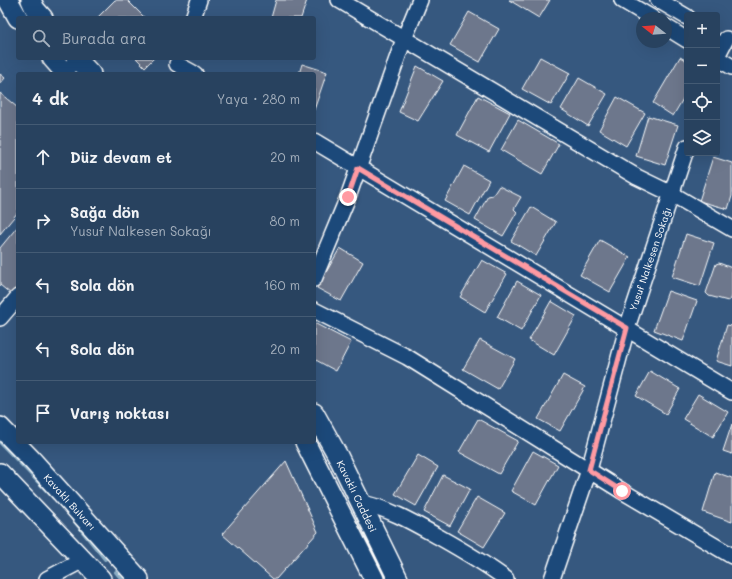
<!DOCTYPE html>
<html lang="tr">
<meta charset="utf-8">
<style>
:root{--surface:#28425f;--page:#344d68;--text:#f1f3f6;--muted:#a5b0bd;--line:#445b74}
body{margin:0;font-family:Mali,sans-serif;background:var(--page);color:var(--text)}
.controls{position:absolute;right:12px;top:12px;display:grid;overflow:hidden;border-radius:4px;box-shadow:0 4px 16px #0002}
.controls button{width:36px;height:36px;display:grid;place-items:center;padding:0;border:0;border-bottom:1px solid var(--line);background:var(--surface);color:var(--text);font:20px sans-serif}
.compass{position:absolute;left:636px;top:12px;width:36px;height:36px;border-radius:50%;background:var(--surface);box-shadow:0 4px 16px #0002;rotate:287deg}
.stop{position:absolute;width:12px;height:12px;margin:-9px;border:3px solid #ff9aa2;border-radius:50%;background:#fff}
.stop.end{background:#ff9aa2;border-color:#fff;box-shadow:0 1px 4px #0008}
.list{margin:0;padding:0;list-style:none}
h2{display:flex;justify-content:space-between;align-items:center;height:52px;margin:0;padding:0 16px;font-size:17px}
h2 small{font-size:13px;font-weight:400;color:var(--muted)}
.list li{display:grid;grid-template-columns:26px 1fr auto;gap:12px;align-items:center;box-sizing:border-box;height:64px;padding:0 16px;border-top:1px solid var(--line)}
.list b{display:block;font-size:15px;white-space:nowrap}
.list p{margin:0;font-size:13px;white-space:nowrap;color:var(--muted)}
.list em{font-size:13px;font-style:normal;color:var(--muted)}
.icon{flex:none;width:22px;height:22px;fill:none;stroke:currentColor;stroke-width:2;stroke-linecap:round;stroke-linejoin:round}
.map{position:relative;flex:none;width:732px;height:579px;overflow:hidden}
.search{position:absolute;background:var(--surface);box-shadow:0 4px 16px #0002;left:16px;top:16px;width:300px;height:44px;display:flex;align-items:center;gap:10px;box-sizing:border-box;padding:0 14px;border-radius:4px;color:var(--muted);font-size:15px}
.panel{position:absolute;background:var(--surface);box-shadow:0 4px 16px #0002;left:16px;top:72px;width:300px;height:372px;border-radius:4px}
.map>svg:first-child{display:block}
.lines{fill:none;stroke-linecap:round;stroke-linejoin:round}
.stream{stroke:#8caec4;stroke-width:4}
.building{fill:#6d778c;stroke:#fff}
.minor-casing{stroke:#fff;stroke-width:18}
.major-casing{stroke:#fff;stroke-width:22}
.minor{stroke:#1f4a7a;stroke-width:15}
.major{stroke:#1f4a7a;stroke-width:19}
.route{stroke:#ff9aa2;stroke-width:5}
.labels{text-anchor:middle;stroke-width:3;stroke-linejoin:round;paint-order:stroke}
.street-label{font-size:10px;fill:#fff;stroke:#1f4a7a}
</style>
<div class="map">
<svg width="732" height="579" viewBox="0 0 732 579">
<rect width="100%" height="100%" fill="#36587f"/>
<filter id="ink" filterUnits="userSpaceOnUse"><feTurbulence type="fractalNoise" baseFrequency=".025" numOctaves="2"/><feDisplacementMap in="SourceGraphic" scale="8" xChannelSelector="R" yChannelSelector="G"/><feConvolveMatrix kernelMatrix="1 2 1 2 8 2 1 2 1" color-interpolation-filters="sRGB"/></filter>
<g filter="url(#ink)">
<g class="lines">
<!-- stream -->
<path class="stream" d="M0,442l54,56
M72,518l33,41
M116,572l6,7"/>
</g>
<!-- building -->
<path class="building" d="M115,0h12l18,18h-48z
M276,0h31l-6,18h-30z
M509,0h41l-11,18z
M469,12l30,17 -19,33 -30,-17z
M540,57l30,16 -19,32 -29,-16z
M680,57l7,4v31l-14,24 -20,-13z
M136,58h18l-9,9z
M302,64l25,8 -13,38v-36h-15z
M417,66l26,15 -25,40 -19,-9z
M0,74l5,4 -5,6z
M579,78l28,16 -19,32 -27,-17z
M0,93l18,15v104l-18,22z
M478,96l32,17 -21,39 -32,-17z
M617,97l28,16 -19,33 -27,-16z
M648,116l30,9 -13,40 -29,-9z
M518,120l41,24 -17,30 -41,-24z
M713,157l19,6v33l-4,13 -29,-8z
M464,166l25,14 -19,35 -25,-14z
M499,186l22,11 -7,12 3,3 -14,24 -28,-16 13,-24 5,-1z
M531,207l25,15 -20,34 -25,-15z
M18,226v60l-7,8 -11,-9v-37z
M686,234l28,9 -14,43 -28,-9z
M600,240l30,17 -20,35 -30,-17z
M340,248l23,14 -22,39 -24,-13z
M482,260l25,14 -22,38 -25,-15z
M719,263l13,5v28l-1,3 -3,2 -19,-5 -3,-3 10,-29z
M517,281l24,14 -20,36 -24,-14z
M668,291l29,10 -14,40 -29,-11z
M551,301l25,15 -22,39 -25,-15z
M314,323l37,19 -15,29 -22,-12z
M727,325l5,1v40l-16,-5z
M480,340l35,19 -17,30 -35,-20z
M650,371l30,18 -14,25 -30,-18z
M563,375l22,12 -25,44 -22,-12z
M698,394l30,18 -15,25 -30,-18z
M478,419l40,22 -19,33 -40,-22z
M732,424v30l-9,-3z
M533,451l25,14 -22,40 -25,-14z
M418,455l20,12 -22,39 -21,-12z
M286,461l32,71 -42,47h-3l-51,-45z
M715,472l17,6v44l-29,-10z
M443,475l27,14 -20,37 -26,-14z
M477,497l28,16 -21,34 -27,-16z"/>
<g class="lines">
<!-- minor casing -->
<g class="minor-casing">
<path id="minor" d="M339,0l298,177 35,17 60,35
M622,0l30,18
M658,0l29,17
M193,18l6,-18
M666,27l21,13
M717,56l9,-17
M717,58l15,9
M177,64l18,10
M314,141l418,251
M314,279l34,-82 56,-158 16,-39
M314,310l93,47 215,134 110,65
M0,318l18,-21
M361,503c28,5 53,20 78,34 23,13 46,26 67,42
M47,579l36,-19
M552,579l37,-109 38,-142 60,-181"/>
</g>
<!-- major casing -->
<g class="major-casing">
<path id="major" d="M8,0l10,18
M31,0l4,9 8,9
M52,58l14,16
M76,58l15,16
M314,413l24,43 60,123
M0,427l32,33 107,119
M305,442l69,137
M0,473l101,106"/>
</g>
<!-- minor -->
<use href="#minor" class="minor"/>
<!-- major -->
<use href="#major" class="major"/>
</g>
</g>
<g class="lines" filter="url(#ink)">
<!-- route -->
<path class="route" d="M348,197l10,-29 269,160 -38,142 33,21"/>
</g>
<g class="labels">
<!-- street labels -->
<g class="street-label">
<text transform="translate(650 259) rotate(-71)" y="4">Yusuf Nalkesen Sokağı</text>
<text transform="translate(357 496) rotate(64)" y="4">Kavaklı Caddesi</text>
<text transform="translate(70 502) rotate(48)" y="4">Kavaklı Bulvarı</text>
</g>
</g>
</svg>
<div class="controls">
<button>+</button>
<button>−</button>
<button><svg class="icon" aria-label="locate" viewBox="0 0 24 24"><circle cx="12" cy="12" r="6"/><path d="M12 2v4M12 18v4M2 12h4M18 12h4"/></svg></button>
<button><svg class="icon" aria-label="layers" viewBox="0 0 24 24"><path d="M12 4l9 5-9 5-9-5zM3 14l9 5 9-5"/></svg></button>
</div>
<svg class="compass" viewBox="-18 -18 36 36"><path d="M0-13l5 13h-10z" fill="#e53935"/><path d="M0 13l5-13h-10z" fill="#a5b0bd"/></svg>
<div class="stop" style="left:622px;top:491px"></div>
<div class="stop end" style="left:348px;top:197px"></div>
<div class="search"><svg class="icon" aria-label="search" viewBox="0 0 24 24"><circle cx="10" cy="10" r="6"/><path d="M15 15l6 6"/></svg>Burada ara</div>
<section class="panel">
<h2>4 dk<small>Yaya · 280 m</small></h2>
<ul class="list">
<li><svg class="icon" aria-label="ahead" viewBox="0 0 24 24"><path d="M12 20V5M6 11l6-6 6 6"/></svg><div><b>Düz devam et</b></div><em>20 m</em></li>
<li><svg class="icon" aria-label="right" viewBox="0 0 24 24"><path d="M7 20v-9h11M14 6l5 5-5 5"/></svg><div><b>Sağa dön</b><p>Yusuf Nalkesen Sokağı</p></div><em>80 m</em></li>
<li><svg class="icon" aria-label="left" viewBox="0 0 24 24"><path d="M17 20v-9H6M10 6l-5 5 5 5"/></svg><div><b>Sola dön</b></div><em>160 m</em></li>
<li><svg class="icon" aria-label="left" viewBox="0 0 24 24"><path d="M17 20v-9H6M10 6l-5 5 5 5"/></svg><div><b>Sola dön</b></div><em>20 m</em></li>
<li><svg class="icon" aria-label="arrive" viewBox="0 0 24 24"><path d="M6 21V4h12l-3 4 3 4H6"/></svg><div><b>Varış noktası</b></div></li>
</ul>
</section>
</div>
